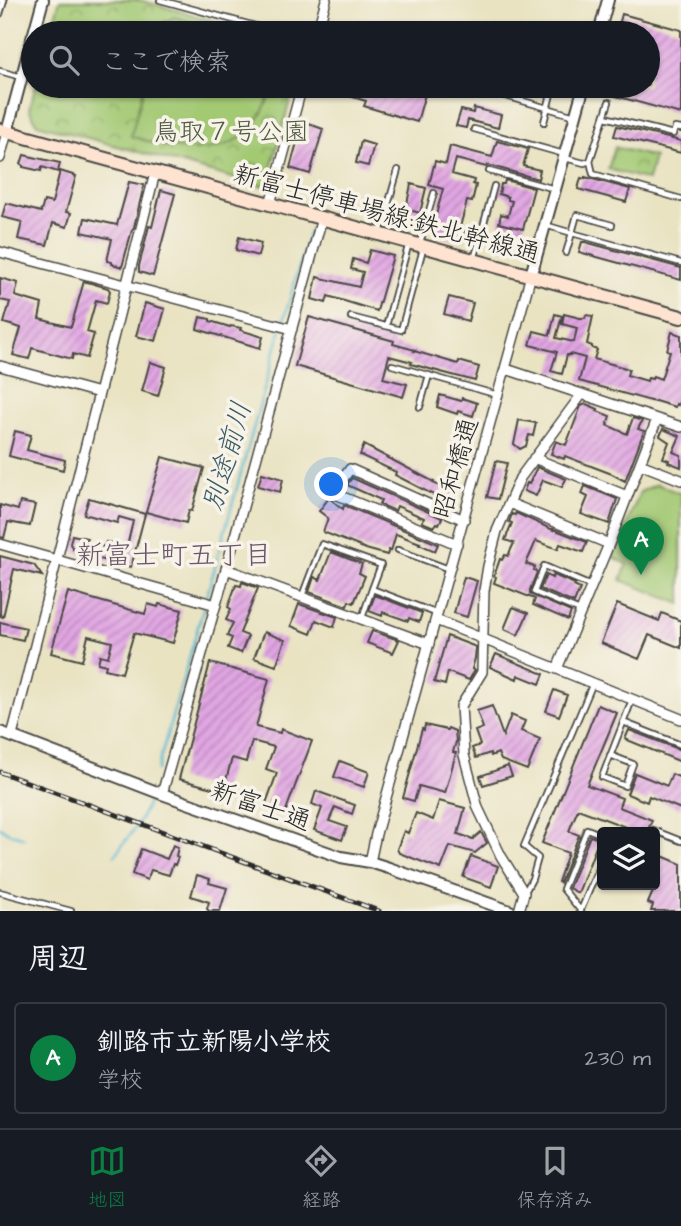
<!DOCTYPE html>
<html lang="ja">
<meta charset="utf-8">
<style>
:root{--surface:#171b24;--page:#20242c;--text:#f1f3f6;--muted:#9ea1a6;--line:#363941;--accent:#0b8043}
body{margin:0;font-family:"Architects Daughter","Klee One",sans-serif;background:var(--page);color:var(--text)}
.controls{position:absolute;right:21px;bottom:21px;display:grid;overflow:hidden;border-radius:7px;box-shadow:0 2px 5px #0004}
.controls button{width:63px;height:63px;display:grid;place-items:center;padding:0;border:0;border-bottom:2px solid var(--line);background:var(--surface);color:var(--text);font:35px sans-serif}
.you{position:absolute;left:332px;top:485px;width:24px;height:24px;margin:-18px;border:5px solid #fff;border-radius:50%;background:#1a73e8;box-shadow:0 0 0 10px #1a73e833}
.badge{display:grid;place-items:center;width:46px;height:46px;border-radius:50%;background:var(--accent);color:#fff;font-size:23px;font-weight:700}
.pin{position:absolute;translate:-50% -58px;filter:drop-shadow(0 2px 4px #0008)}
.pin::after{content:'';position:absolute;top:37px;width:24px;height:21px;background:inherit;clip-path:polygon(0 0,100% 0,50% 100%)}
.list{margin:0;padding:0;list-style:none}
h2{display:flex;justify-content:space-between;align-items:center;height:91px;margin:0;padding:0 28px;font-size:30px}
h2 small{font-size:23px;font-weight:400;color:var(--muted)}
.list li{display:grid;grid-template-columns:46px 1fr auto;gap:21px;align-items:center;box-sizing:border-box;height:112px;margin:0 14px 14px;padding:0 14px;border:2px solid var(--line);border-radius:7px}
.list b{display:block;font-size:26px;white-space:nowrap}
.list p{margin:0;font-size:23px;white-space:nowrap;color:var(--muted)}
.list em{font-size:23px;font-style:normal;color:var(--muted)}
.icon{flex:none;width:38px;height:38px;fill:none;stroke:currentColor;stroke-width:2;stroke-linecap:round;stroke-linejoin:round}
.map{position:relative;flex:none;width:681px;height:911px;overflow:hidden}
.search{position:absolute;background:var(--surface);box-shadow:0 2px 5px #0004;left:21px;right:21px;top:21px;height:77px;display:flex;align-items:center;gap:18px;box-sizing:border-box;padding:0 24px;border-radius:38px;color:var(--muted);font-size:26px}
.sheet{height:217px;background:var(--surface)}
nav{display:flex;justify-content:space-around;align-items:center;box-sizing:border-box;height:98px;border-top:2px solid var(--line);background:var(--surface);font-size:19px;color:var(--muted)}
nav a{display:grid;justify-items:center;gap:4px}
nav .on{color:var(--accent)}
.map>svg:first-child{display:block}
.park{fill:url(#park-crowns);stroke:#677a4f;stroke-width:2}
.pitch{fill:#a3c973;stroke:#677a4f;stroke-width:2}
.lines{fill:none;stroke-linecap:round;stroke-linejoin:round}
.stream{stroke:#53b6d2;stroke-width:2.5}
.building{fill:url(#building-hatch)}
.service-casing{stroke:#484742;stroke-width:8}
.minor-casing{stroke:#484742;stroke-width:12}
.tertiary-casing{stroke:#484742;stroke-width:14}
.secondary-casing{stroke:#484742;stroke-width:16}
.service{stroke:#fff;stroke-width:4.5}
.minor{stroke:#fff;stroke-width:9}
.tertiary{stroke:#fff;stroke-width:10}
.secondary{stroke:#fee3d1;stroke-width:12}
.rail-casing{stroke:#2b2b2b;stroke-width:5}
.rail{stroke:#f7f3e8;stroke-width:2.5;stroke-dasharray:8;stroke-linecap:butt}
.labels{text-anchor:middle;stroke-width:7;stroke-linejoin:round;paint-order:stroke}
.park-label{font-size:26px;fill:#4f5a41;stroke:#f7f3e8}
.street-label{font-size:26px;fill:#2b2b2b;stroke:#f7f3e8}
.water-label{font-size:28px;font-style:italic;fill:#395c65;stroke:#f7f3e8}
.neighbourhood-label{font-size:28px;fill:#6b566b;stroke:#f7f3e8}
</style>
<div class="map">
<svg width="681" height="911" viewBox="0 0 681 911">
<defs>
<pattern id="park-crowns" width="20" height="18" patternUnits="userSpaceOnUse" patternTransform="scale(1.75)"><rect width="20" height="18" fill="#a3c973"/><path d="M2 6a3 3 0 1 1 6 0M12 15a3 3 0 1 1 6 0" fill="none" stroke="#85a35f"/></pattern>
<pattern id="building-hatch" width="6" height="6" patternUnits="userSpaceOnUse" patternTransform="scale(1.75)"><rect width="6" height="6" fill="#e1a6e3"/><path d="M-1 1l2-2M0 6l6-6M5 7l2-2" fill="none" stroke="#b787b8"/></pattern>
</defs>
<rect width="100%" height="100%" fill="#f7f3e8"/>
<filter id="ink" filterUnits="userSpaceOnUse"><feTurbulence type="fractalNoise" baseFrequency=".0143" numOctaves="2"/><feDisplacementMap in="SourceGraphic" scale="14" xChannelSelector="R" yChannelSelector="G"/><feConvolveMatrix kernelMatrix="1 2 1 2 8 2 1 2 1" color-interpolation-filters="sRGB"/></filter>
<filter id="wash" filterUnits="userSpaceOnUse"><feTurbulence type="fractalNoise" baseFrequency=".00686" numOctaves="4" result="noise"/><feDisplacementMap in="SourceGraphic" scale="28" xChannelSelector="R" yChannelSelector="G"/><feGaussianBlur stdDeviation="1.57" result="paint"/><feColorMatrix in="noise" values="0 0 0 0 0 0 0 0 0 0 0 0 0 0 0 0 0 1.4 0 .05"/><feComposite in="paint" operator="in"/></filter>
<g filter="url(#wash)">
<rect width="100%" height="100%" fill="#e9e3c2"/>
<!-- park -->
<path class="park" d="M60,0h79l119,33h-208z
M36,86h258l-27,97 -6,3 -224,-62 -8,-15z
M615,147l39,10 -6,23 -40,-11z"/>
<!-- pitch -->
<path class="pitch" d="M174,17l62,16h-78l2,-7z
M144,86h128c-19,76 -80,71 -141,50z
M657,484l24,10v110l-60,-24 6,-16 -14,-7 27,-65z"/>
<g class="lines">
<!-- stream -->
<path class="stream" d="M283,323l26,-91
M206,599l75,-270
M157,770l47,-164
M0,827l7,5 17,6
M115,855l23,-31 10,-21"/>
</g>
<g id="blocks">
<!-- building -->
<path class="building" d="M622,14l59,16v84l-80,-22 2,-6h45v-53h-31z
M349,86h47l29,8 -8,28 -53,-16 2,-5 -20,-6z
M474,108l27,7 -3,13 -30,-8 -2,8 -10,-2 5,-16 12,3z
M302,124l6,1 1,-1 14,5 -13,45 -20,-6z
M617,126l64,15v12l-67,-17z
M361,141l13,4 -6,21 -12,-3z
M497,141l31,8 -5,17 17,4 -2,9 -50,-14 -2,2 -30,-8 -4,15 22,6 -1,4 3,1 -4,17 -5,-1 -7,26 6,2 -4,13 -27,-8 2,-7 -4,-1 10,-37 -14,-4 6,-24 11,3 4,-18 42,11z
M24,155l36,8 -2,9 -16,-5 -1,4 -18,-4v-2l-2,-1z
M60,171l16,5 -10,36 5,1 -4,14 -14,-4 -6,22 -29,-6 4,-17 -20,-5 4,-14 35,9 3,-11 8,2z
M585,177l45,12 -4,13 -48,-13 3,-11 4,1z
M505,180l29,8 -11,41 -24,-6 2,-9 7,2 4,-15 -4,-1v-3l-9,-3 2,-10h3z
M129,182l15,3 -10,42 -2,3 -10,37 -10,-3v-2l-5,-1 5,-22 -30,-7 3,-14 32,7z
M411,184l15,4 -6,25 -14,-4z
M161,190l14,4 -22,82 -14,-4v-6l10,-40 3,1z
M239,237l22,6 -3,13 -22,-6z
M582,242h3l96,26v12l-102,-28z
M370,250l23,6 -16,55 -49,-15 -2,7 -14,-4 5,-22 42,10 4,-15 -12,-3 2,-10 13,4z
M0,278l18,5 -3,13 27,8 -3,15 32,8 13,-46 24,7 2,3 -3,12 -11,-3 -9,32 7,2 -7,24 -14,-4 -1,5 -40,-11 -3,11 -16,-4 8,-27 -17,-5 6,-21 -10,-2z
M449,297l24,6 -5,18 -24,-7z
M145,303l20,6 -9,32 -20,-5z
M555,314l7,2 -6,22 18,4 3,-14 -15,-4 2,-10 16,4h5l1,-3 7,1 -6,28 5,2v2l5,2 -3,9 35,10 -2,6 20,6 1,-3 4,1 1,-3 8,3 9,-28 -3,-1 5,-18 9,3v61l-3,9 -2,-1 -1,3 -20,-6 -1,1 -75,-21 6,-23 -15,-4v1h-3l-5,19 -11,-3 6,-19 -27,-7 4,-14 16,4z
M200,317l10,2v2l20,6 1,-1 10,2 -1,2 23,7 -3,11 -63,-19z
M309,317l85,24 -1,3 22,6 -1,1 44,13 1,-3 20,6 -4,14 -64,-17 1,-2 -23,-6 -6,22 24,6 -4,13 -108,-31z
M150,362l16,5 -8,29 -16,-5z
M440,395l21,6 1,-3 15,5 -4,13 -15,-5 -1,3 -20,-7z
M586,404l12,5 -1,2 13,5 -3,9 20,9 6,-16 9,3 -4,8 6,2 -19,50 -13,-7 -47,-18 -1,3 -13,-5 5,-13 10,4 15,-39z
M519,420l17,3 -3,13 -4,-1 -3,11 -6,3 -6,-5z
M663,429l17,7 -7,16 8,3v12l-13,-5 1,-2 -6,-2 6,-16 -9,-6z
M15,431l16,4 -4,15 38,10 -2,10 -54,-14z
M364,445l70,37 -1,1 21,10 -5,10 -54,-28 1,-3 -36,-17z
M162,457l42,11 -12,43 -3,-1 -3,13 -40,-11z
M496,461l11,2 -9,36 -11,-2z
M537,467l29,12 -4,8 -19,-7 -7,16 -12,-5 3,-8 2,1 1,-2z
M262,473l21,6 -3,13 -22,-6z
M352,478l90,40 -3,6 -2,-1 -3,4 -12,-5 2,-4 -27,-12 -2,5 -16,-7 2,-4 -34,-15z
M585,486l32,13 -8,25 -28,-10 7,-17 -6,-3z
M89,498l56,16 -14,53 -55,-14 -6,-9 2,-9 15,3 -1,5 19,4 1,-5 21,4 6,-25 -14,-4 -2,6 -33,-9z
M329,498l14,11 1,-4 94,39 -3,7 -16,-7 1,-1 -24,-9 -5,17 -2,-1 -2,5 -21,-6 -43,-17 5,-14 -9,-7z
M20,502l15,3 -5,21 -22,-4 -4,16 -4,-1v-32l18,5z
M516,513l37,17v-1l34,13 -4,10 -23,-8 -2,5 -22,-8 -10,23 9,3 -1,3 3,2 -7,18v4l41,18 -3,8 -35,-15 2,-6 -41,-16 2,-6 -2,-1 6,-17 2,1 3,-5 3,1 6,-13 -9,-3 7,-17 -3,-1 3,-8 3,1z
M331,552l31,12 -3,9 6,3 -11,27 -5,-2 -2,5 -38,-14 5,-15 6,3z
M0,556l34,9 8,11 -28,-7 -11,48 -3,-1z
M546,575l6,3 1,-3 22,9 -1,2 6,3 -6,14 -34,-14z
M464,577l13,4 -10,36 -13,-4z
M242,582l16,6 -18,45 8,3 -7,17 -13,-5 4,-10 -5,-2 6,-13 -7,-3 5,-11 -3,-2 8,-22 5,1z
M68,592l77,22 3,-10 10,3 1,-3 23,6 -9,33 -39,-10 -12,40 -17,-4 1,-4 -8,-2 2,-8 8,2 4,-15 -24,-6 -6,25 -31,-8z
M375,595l47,18 -3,9 -10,-4 -1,3 -25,-9 -1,4 -13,-5z
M299,604l38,13 -3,10 -18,-7 -5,14 -20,-8z
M617,604l42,17 3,-8 19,8v27l-32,-13 -10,24 -38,-16z
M513,607l15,6 -10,22 -14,-6z
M0,622l26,6 -3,12 -23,-5z
M372,631l27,9 -6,13 -26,-10z
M264,632l21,8 -9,26 -22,-8z
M447,636l29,11 -1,11 -3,11 3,1 -6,10 -21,-8 -3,13 -11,-3z
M496,654l48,20 -4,10 -22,-9 -1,4 -27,-12z
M210,663l59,16 -13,48 24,6 1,-4 31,12 -27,72 -20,-7 12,-33 -11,-4 8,-22 -22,-6 -6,21 -14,-4 -9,33 -44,-12z
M554,690l13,5 -8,21 -13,-5z
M598,705l19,8 -30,72 35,13 -3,9 33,13 -5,12h-23l2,-5 -48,-18 -9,22 10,4 -19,48 -2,-1 10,-29 -26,-10z
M492,706l11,30 8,-21 14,6 -4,10 19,8 -13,31 -26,-10 -3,-7 -7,3 -1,-3 -14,5 -4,-10 8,-3 -5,-14 8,-3 -6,-17z
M425,725l22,5 1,-2 7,3 1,11 -3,10 3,1 -11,40 -26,-7 -5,15 -11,-3 19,-69 2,1z
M629,730l52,20v12l-56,-23z
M340,761l29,11 -5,15 -30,-10z
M508,766l4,10 -29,9 -3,-9z
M635,773l32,13 5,-12 9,4v31l-32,-13 -2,6 -20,-8z
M316,791l39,14 -3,9 -17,-7 -6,14 18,6 -5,13 -28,-10 8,-22 -10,-4z
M439,801l26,7 -7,26 15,5 8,-7 6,11 -12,10 -25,-7 -9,23 -42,-16 -2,-4 7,-18 4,2 8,-20 17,7z
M590,836l9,3 -21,54 -9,-5z
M173,845l5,2 -2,9 2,1 -3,8 -2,-1 -4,11 -18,-5 -4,10 -15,-6 9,-25 26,10z
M655,853l26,11v47h-30l2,-6 -5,-2 10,-23 -3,-1z
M471,856l27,10 -7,21 -28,-10z
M197,875l13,4 -1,4 18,5 -7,23h-11l-2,-2 2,-7 -18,-6z"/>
</g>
</g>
<g filter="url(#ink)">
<use href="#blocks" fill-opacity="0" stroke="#484742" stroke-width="2"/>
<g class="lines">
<!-- service casing -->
<g class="service-casing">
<path id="service" d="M160,0l121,33
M0,14l4,-13 -4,-1
M0,71l21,6
M479,86l-1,2 97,28
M562,86l20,5
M605,117l68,17 2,-6 6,1
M544,122l9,-36
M474,129l90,25
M565,158l19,5 6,-2 19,-59
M590,161l3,13 88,25
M489,171l66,18
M545,225l27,8 5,-18 35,10
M380,233l18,-63
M420,243l14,-50
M566,253l6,-20 109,30
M474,260l20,-74
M351,317l50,13 22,-81
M386,326l23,-83
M392,365l106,30
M420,407l9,-32
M398,550l51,19
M302,596l20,-52 59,21 -9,24 66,25
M580,611l-46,-19 10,-26 47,20
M362,618l10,-29
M623,722l58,23
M610,755l23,9 -8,22 -23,-9 30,-77
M653,830l28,11
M0,892l71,19
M525,892l7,-13 6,-21 -14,-12 69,-163
M581,910l21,-50
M581,911l-18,-22 24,-60 15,6"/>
</g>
<!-- minor casing -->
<g class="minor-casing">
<path id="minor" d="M317,33l9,-33
M0,158l7,-26
M270,204l32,-118
M0,252l292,77
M0,366l99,27
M506,369l175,58
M534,458l93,38
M640,464l41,16
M509,503l100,41
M0,544l216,61
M457,544l-124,-51 17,-24 114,51
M226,569l203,75
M436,620l245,99
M557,669l52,-125 48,-125
M12,736l143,-563
M162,794l64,-225 96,-351
M370,862l6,-28 155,-559
M519,911l5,-18 -23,-37 -23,-48 -14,-53 -3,-49 21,-34 2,-81 4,-25 9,-35 23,-53 62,-84"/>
</g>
<!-- tertiary casing -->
<g class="tertiary-casing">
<path id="tertiary" d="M34,33l9,-33
M599,33l9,-33
M7,132l26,-97
M531,275l53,-189
M0,732l162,62 179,63 29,5 19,6 121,43"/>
</g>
<!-- secondary casing -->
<g class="secondary-casing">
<path id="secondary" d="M0,130l681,187"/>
</g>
<!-- service -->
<use href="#service" class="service"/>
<!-- minor -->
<use href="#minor" class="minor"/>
<!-- tertiary -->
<use href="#tertiary" class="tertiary"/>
<!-- secondary -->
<use href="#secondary" class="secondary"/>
<!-- rail casing -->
<g class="rail-casing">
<path id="rail" d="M0,772l379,139"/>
</g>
<!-- rail -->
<use href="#rail" class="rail"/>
</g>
</g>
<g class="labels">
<!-- park labels -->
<g class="park-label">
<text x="231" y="140">鳥取７号公園</text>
</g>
<!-- street labels -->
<g class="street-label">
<text transform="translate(387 213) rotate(15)" y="9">新富士停車場線:鉄北幹線通</text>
<text transform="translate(455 468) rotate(-74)" y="9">昭和橋通</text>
<text transform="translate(261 805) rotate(19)" y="9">新富士通</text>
</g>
<!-- water labels -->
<g class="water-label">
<text transform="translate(226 456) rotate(-74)" y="10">別途前川</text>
</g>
<!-- neighbourhood labels -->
<g class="neighbourhood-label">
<text x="174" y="564">新富士町五丁目</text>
</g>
</g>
</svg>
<div class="controls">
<button><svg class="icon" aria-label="layers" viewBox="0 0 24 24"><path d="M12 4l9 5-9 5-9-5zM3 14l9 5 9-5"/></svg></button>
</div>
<div class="you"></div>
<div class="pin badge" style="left:641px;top:575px">A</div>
<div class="search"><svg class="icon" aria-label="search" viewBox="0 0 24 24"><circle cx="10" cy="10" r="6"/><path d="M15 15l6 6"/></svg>ここで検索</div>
</div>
<section class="sheet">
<h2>周辺<small></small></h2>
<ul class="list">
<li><span class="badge">A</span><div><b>釧路市立新陽小学校</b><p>学校</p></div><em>230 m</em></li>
</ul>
</section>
<nav>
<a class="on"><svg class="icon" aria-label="map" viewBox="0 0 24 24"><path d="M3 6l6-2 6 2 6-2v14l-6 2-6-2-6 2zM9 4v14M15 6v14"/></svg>地図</a>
<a><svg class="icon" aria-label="directions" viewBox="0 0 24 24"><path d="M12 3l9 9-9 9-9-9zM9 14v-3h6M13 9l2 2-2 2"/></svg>経路</a>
<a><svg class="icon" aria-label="saved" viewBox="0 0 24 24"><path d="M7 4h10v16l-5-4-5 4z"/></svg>保存済み</a>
</nav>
